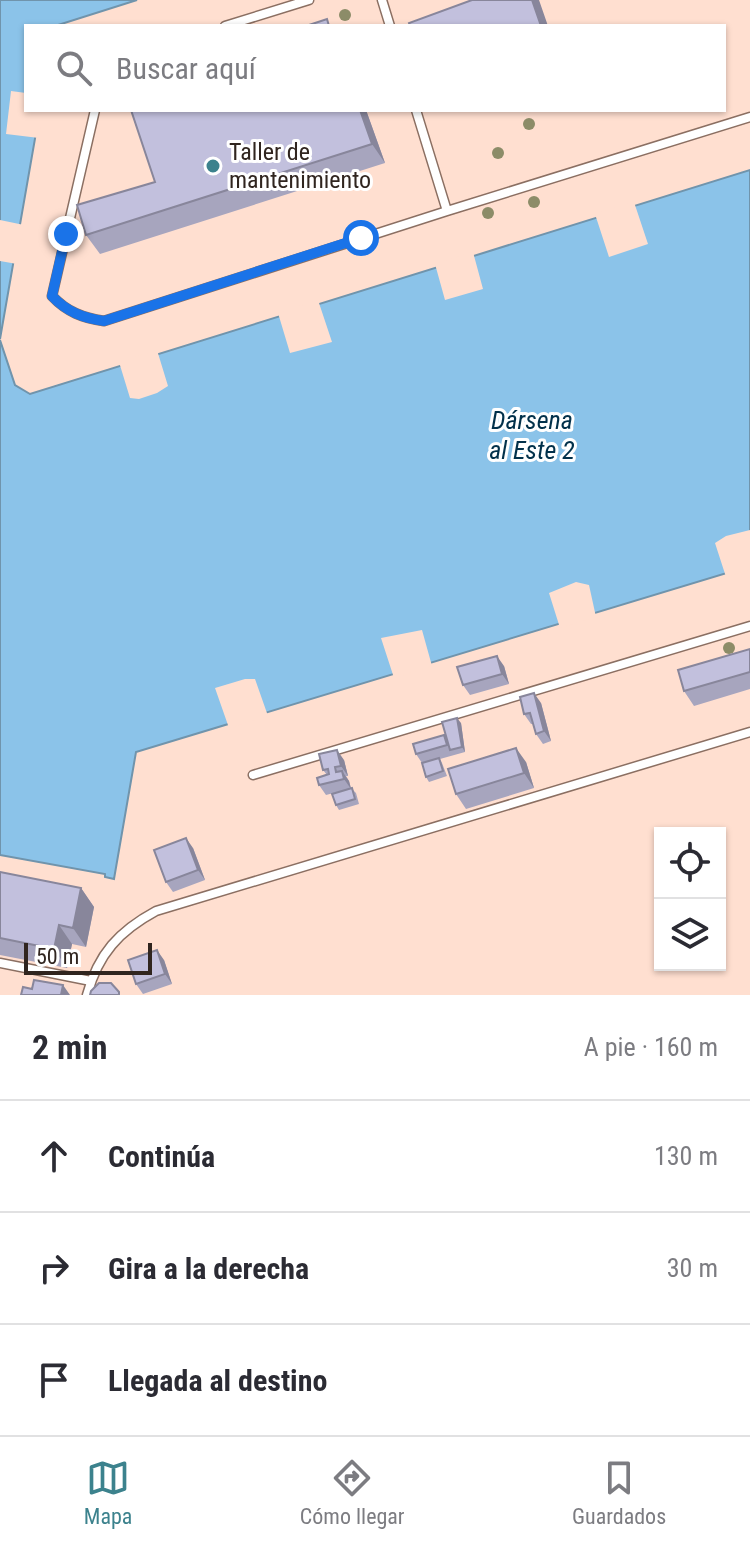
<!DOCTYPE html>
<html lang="es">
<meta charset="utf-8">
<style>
:root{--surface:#fff;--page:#f7f7f7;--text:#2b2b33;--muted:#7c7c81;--line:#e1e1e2;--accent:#3c828d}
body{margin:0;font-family:"Roboto Condensed",sans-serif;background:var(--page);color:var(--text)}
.controls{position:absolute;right:24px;bottom:24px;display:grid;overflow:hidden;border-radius:0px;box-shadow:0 2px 6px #0004}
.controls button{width:72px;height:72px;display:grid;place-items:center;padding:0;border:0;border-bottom:2px solid var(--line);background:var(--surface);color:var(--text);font:40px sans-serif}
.scale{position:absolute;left:24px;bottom:20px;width:128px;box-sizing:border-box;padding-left:8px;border:4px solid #30251f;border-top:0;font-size:22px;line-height:28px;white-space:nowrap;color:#30251f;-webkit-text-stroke:6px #fff;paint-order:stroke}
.stop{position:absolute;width:24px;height:24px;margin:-18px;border:6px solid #1a73e8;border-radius:50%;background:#fff}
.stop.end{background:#1a73e8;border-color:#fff;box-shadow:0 2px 8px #0008}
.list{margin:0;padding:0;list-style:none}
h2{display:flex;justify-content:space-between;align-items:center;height:104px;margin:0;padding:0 32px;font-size:34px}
h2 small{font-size:26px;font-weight:400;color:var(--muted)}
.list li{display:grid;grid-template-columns:52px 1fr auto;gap:24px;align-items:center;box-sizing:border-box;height:112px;padding:0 32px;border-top:2px solid var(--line)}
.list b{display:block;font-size:30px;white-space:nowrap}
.list em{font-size:26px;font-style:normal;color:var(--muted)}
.icon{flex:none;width:44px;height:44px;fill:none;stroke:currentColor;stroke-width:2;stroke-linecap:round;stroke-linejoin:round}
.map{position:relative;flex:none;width:750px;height:995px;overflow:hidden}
.search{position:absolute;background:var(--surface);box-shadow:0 2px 6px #0004;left:24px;right:24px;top:24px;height:88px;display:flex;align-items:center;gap:20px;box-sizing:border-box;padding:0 28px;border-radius:0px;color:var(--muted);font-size:30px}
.sheet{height:440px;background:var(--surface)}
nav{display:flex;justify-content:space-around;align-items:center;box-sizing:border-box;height:112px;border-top:2px solid var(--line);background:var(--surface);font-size:22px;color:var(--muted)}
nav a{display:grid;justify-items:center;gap:4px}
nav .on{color:var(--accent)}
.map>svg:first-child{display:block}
.water{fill:#8bc3e9;stroke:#7094ac;stroke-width:2}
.pier{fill:#ffdfd0}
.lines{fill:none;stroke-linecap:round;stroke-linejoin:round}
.service-casing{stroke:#8b6f62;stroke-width:11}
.service{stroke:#fff;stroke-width:8}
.tree{fill:#8c8c68}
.wall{fill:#a7a5be}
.shaded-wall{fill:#88869b}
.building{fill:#c2c0dd;stroke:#88869b;stroke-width:2}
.route{stroke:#1a73e8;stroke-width:10}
.poi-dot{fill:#3c828d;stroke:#fff;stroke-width:3}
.labels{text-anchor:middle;stroke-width:6;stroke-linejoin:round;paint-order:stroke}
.poi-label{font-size:24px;fill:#30251f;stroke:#fff;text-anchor:start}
.water-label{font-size:26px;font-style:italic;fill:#02314b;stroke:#fff}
</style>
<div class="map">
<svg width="750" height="995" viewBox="0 0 750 995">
<rect width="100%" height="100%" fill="#ffdfd0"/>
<!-- water -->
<path class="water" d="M0,0h137l-82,26h-29v84h14l-40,229z
M750,170v396l-614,186 -22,127 -9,-2v-3l-105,-19v-515l15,45 15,9z"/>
<!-- pier -->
<path class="pier" d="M11,91l15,2v17h18l-5,28 -33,-4z
M634,202l14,42 -39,13 -14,-43z
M0,220l24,5 -7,39 -17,-3z
M473,252l10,37 -38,11 -10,-36z
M318,300l14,42 -42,11 -12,-40z
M157,350l11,36 -11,7 -18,6 -9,-1 -11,-36z
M750,530v40l-24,7 -11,-34 11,-7z
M576,582l13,3 7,32 -36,11 -11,-35z
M422,630l10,36 -38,12 -13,-40z
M245,679h10l13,37 -39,12 -14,-40z"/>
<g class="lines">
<!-- service casing -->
<g class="service-casing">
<path id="service" d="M382,0l8,26
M225,26l84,-26
M95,110l-43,186c15,16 31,22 52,25l343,-110 303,-94
M416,110l31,101
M253,775l497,-149
M0,963l91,18
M87,995c11,-41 32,-64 69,-84l594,-179"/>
</g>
<!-- service -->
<use href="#service" class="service"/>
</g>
<!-- trees -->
<g class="tree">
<circle cx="345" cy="15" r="6"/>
<circle cx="529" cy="124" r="6"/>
<circle cx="498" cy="153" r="6"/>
<circle cx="534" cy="202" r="6"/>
<circle cx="488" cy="213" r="6"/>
<circle cx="729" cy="648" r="6"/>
</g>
<!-- wall -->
<path class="wall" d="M131,110h235l19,53 -285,91 -14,-19 69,-53z
M750,649v40l-56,17 -10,-15z
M504,666l5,18 -39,11 -7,-10z
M541,703l10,38 -8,3 -7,-10 -3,-10h-2l-7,-10z
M461,723l4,29 -25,7 2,4 5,13 -18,6 -3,-5 -4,-14 -6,-9 31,-15z
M344,760l4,16h-2l3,5 2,7 5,5 3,11 -20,6 -3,-5 5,-14 -15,4 -7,-10 8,-10 -4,-5z
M526,762l8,26 -68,21 -10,-15z
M193,848l12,32 -32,12 -7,-10z
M0,872l81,16 13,19 -8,40 -14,-3 -5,24 -67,-13z
M164,960l8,24 -29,10 -7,-10z"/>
<!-- shaded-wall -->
<path class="shaded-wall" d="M532,0h7l9,26h-7z
M360,110h6l19,53 -13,-19z
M497,656l7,10 5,18 -7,-10z
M534,693l7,10 10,38 -7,-10z
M457,718l4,5 4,29 -3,-5z
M516,748l10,14 8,26 -10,-15z
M337,750l7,10 4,16 -7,-10z
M342,771l7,10 2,8 -7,-10z
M186,838l7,10 12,32 -7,-10z
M81,888l13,19 -8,40 -13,-19z
M59,925l13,19 -5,24 -13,-19z
M157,950l7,10 8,24 -7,-10z
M63,985l7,10h-9z"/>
<!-- building -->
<path class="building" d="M472,0h60l9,26h-131l-1,-3z
M327,19l2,7h-23z
M131,110h229l12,34 -286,91 -9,-30 78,-23z
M750,649v23l-66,19 -6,-21z
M497,656l5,18 -39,11 -6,-18z
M534,693l10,38 -8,3 -6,-21 -6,1 -4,-17z
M457,718l5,29 -12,3 -8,-28z
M444,735l3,10 -31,9 -3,-10z
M516,748l8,25 -68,21 -8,-25z
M337,750l4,16 -6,1 1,5 6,-1 2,8 -25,6 -2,-7 12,-4 -1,-5 -5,1 -4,-16z
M439,758l4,13 -17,6 -4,-14z
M352,788l3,11 -19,6 -4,-11z
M186,838l12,32 -32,12 -12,-32z
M0,872l81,16 -8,40 -14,-3 -5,24 -54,-11z
M157,950l8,24 -29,10 -8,-24z
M34,980l29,5 -2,10h-40l2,-8 9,2z
M99,983h12l8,9v3h-29l1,-4z"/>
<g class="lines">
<!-- route -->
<path class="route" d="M66,234l-14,62c15,16 31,22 52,25l257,-83"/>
</g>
<!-- markers -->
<circle class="poi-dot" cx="213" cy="166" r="8"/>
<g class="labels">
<!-- poi labels -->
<g class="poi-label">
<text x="229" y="160">Taller de<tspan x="229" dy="28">mantenimiento</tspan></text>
</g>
<!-- water labels -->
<g class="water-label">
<text x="532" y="429">Dársena<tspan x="532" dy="30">al Este 2</tspan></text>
</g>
</g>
</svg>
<div class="controls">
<button><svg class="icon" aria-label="locate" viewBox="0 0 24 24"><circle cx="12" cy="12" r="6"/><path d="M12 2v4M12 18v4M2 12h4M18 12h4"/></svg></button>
<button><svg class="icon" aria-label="layers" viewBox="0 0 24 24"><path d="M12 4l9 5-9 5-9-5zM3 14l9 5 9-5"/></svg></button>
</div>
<div class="scale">50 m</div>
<div class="stop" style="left:361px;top:238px"></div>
<div class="stop end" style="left:66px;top:234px"></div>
<div class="search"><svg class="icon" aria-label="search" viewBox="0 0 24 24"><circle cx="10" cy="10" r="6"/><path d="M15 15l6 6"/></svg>Buscar aquí</div>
</div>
<section class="sheet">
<h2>2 min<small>A pie · 160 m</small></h2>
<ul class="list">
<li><svg class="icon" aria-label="ahead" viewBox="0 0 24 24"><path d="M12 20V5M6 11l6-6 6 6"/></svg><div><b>Continúa</b></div><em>130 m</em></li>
<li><svg class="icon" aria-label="right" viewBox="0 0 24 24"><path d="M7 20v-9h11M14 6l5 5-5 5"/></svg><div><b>Gira a la derecha</b></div><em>30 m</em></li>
<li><svg class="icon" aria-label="arrive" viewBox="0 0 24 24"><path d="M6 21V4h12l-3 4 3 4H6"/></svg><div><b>Llegada al destino</b></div></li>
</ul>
</section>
<nav>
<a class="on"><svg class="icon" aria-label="map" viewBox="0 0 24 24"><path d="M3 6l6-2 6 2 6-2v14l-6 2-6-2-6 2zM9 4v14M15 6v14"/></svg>Mapa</a>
<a><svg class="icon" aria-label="directions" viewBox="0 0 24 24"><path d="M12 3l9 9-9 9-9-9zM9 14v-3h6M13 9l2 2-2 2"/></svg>Cómo llegar</a>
<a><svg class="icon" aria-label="saved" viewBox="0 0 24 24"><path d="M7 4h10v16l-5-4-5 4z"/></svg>Guardados</a>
</nav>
